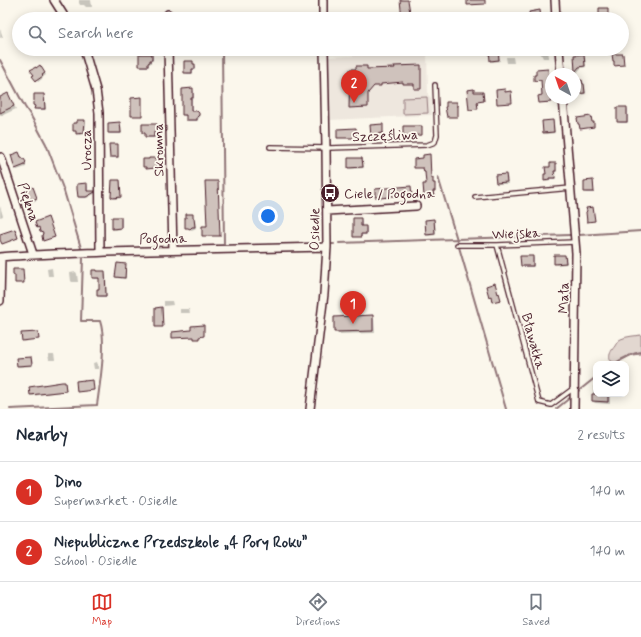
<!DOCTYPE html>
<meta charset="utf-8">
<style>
:root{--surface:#fff;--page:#f2f2f3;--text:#1f2937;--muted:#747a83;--line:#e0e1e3;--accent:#d93025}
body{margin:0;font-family:Mynerve,sans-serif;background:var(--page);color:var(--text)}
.controls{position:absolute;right:12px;bottom:12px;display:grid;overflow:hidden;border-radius:8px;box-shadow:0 2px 10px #0003}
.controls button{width:36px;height:36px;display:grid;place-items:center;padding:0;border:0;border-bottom:1px solid var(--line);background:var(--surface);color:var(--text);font:20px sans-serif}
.compass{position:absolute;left:545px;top:68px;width:36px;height:36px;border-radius:50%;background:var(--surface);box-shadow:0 2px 10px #0003;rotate:320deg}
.you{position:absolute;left:268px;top:216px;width:14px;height:14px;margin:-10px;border:3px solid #fff;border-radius:50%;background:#1a73e8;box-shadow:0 0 0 6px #1a73e833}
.badge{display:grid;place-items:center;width:26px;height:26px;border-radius:50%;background:var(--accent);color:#fff;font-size:13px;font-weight:700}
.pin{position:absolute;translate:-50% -33px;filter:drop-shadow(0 1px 2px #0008)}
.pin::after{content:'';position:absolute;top:21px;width:14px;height:12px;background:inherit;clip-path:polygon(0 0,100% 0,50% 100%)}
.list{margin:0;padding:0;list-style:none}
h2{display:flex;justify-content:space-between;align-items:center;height:52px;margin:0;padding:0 16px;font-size:17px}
h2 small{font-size:13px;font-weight:400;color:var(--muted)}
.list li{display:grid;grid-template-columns:26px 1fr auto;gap:12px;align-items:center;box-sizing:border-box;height:60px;padding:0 16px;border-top:1px solid var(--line)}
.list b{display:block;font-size:15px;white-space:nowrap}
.list p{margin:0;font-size:13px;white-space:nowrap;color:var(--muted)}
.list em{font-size:13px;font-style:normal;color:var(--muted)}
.icon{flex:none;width:22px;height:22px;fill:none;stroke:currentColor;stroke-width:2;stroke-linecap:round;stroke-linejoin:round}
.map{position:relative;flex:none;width:641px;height:409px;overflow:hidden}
.search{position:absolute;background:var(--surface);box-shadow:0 2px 10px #0003;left:12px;right:12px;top:12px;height:44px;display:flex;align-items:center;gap:10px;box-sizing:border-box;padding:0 14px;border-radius:22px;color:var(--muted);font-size:15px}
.sheet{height:172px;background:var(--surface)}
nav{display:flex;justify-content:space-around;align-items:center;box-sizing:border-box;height:56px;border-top:1px solid var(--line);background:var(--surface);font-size:11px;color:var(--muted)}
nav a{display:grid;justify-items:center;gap:2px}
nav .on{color:var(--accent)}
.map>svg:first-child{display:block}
.built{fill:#eee7de}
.green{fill:#e2d7d0;stroke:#967b7e}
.shadow{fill:#0003}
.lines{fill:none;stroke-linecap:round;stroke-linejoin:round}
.stream{stroke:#907477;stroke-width:2}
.building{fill:#cfc2bc;stroke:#4a1f2b}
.service-casing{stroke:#4a1f2b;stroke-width:6}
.minor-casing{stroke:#4a1f2b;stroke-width:10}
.service{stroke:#fbf7ec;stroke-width:3.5}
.minor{stroke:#fbf7ec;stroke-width:7}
.labels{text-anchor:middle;stroke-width:3.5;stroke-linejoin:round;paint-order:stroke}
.street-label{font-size:14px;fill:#4a1f2b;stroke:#fbf7ec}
.poi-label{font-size:14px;fill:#4a1f2b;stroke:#fbf7ec;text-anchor:start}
</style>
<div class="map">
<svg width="641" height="409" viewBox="0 0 641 409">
<rect width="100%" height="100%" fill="#fbf7ec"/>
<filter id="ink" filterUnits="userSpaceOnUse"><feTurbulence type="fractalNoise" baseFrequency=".025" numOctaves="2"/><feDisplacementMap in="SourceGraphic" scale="8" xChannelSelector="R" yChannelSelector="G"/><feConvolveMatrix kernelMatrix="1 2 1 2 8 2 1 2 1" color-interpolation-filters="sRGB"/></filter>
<g filter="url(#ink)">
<!-- built -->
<path class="built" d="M427,52l1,43 3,3 1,17 -103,5 -1,-63z"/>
<!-- green -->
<path class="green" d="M427,97l1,16 -25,1v-16z
M641,335v19l-9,1 -15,8c-11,-2 -8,-10 -2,-17 1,-2 3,-6 6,-7 6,-3 14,-3 20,-4z"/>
<!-- shadow -->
<path class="shadow" d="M79,0h12l1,7h-6l-2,-2h-4l-1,-2z
M51,13l2,5 -1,1h-8l-1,-3z
M101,16l1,1h5l2,2h-16v-2z
M495,17l1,2h-5v-1z
M147,18h6l1,1h-7z
M0,29l3,8 -3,1z
M50,49h9l1,2 -8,3z
M490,49h8l2,12 -8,1 -1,-2z
M539,49h9l1,9h-6l-4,-8z
M152,55l1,1v5h-2v2l-2,1v3h-7l-2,-1z
M584,55l1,1 1,11 -5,1 -4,5 -1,-1 -1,-16z
M506,57h7l1,6h-7z
M185,62h7l2,3 2,1v4h-3v4h-6l-2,-1z
M421,66v23h-6v-5h-11v-2l-23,2v2h-7l-6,7v14l-17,1 16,-41v3l29,-1z
M41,68l5,7 -3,2v1l-5,4 -1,-2 -1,-11z
M548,70l1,1 1,9h-3l2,16 2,-1v3h2v4l-12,1 -1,-1 3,-6 -1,-15h-7l2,-5z
M582,81l3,5 1,8 -8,1 -2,-1 -1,-9z
M192,89l2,2v8h-2v13h4l4,3v2l-2,2v2h-10l-1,-1v-4h-3l-1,-2z
M8,94l2,3 6,12 -15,7 -1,-1v-17z
M44,95l1,1 1,14h-9l-2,-2 -1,-6z
M626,108l2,1v14h-8l-2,-1z
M85,121l1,1 -1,12 -6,1 -2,-3 -3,-2z
M553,121l1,1 1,11 -9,1 -2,-1z
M120,123l1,2 1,9h-12l-1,-1z
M143,125h14l1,2v5h-3v6h-7l-2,-1v-3l-3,-1z
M117,145l1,2 1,11h-7l-1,-2z
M19,153l7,11v3l-9,3 -1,-1z
M362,159l1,1 1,8 -13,1 -2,-1z
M555,164l1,1 1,7h-2l1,7h-6v2l-4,1 -1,-2 2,-5 4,-7z
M506,175l1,1 1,8h-10l-1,-1 -1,-7z
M119,181l2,1v16l-6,1 -3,-3z
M585,182h7l2,1v10h-7l-2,-1z
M87,184l1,2v6h6l2,1 -9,5h-7l-1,-1z
M33,188l1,1 3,11 -5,2 -1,-2z
M0,206l3,10 -3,1z
M193,215l2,5 1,8 -4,2 -6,-3z
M121,218l1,1v10l-8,1 -1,-2z
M361,219l1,2v6h4l1,1v7h-5v2h-7l-1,-1z
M434,220l1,1 1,14 -8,1 -1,-1z
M565,256l1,1 1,7 -11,1 -1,-2z
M532,257l2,1v9h-11l-1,-1z
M125,265l1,1v13l-9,-1 -1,-1z
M52,268l1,8h-5l-1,-7z
M97,271l2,1h6l1,2 1,23h-7l-2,-1 2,-6v-11h-6l-1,-1z
M76,272l1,2 1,8h-6l-1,-1 -1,-8z
M164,301h8l1,4 -9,1z
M180,309h9l1,4h-10z
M372,316l2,3 1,14 -37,1 -3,-2v-14z
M48,354h6l1,6h-6z
M31,358l1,1 1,7 -14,1 -1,-1z
M97,362l2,7h-5l-1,-6z
M65,383l2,8 -35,5 -1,-1z
M593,386h3v8h14v10l-15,-1 -2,-2z"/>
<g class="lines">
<!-- stream -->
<path class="stream" d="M222,49l2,197
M0,60l25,47 6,9 15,28 18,47 17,57
M438,177l20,66
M579,235l62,-4
M339,243l231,-8
M331,244h3
M459,247l47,162
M614,364c9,-6 16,-10 27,-12
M576,393l20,-16
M10,409l87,-4c3,-22 10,-63 3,-84h-19l2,-63
M556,409l15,-12"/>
</g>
<!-- building -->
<path class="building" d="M400,0h8l3,19h-9z
M467,0h18v4l-18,1z
M599,8h9v11h-9z
M540,10l1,9h-11l-1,-7z
M489,49h9l1,11 -9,1z
M139,54h13v6h-2v2l-2,1v3h-9z
M584,54l1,12 -6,1 -4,5 -1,-17z
M612,54h11l1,11 -10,1v-5h-1z
M184,61h9v3h2v5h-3v4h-8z
M40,65l5,8 -3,2 1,1 -7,5 -4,-5 2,-1 -4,-5 6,-3v1z
M421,65v24h-7v-5h-11v-2l-22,2v2h-7l-6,7v14l-19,1 1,-39h6v-3h11v3l28,-1 -1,-2z
M548,69l1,11h-2l1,15 3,-1v8l-12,1 -1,-7 4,-1 -1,-15 -7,1v-6h2v-5z
M582,80l1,4h1l1,9 -10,1v-13z
M193,88v10h-2v13h6l2,2v2l-2,2v3h-11v-5h-4v-26z
M474,89v3h9l1,9 -7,1 1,7 -9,1 -2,-20z
M505,89v3l6,-1 1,12 -15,1 -1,-14z
M8,93l6,13 -14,7v-16z
M34,94h10l1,15h-11l1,-3 -2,-1v-3l1,-1z
M142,97v19h-11v-18z
M446,102h11v4h1v11h-11l-2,-10h1z
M617,107h10v15h-10z
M591,116l1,6h2v5l-14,2 -1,-5h-1l-1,-6z
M77,120h8l-1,13 -8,1v-3h-3v-8h4z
M553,120l1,12 -11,1 -1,-12z
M120,122l1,11h-13v-10z
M142,124h15v7h-3v6h-9v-4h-3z
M383,124v9l-6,1v3h-6l-1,-12z
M403,126h19v9l-19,1z
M356,128l1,10h-20v-9z
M109,144h9v13h-8z
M19,152l2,5h1l1,2h1l2,3 -1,1v2l-10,4 -4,-14z
M430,154l1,24h2v5h2v8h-2l1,5h-10l-1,-12h3l-1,-12h-1l-1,-4h-9v-9l9,-1v-3z
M149,158h7v10l-10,1v-2h-3v-8h6z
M348,158h14l1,9 -15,1z
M550,163h6v8h-2l1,7h-6v2l-5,1v-7h2l-1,-7h5z
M506,174l1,8 -11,1 -1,-8z
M112,180h8l1,17 -8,1 -2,-1z
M593,180l1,12h-10v-11z
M205,181h13l2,55h-18v-10h5z
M87,183v8h8v1l-9,5h-8l-1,-8v-5z
M411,186l1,10h-22v1l-10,1v-1h-5v-8z
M33,187l4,11 -7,3 -4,-12z
M593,207l2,14 -8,1 -1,-10 1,-1 -1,-3z
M186,214h7v4h1l1,9h-3l-2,2 -2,-1h-3v-10h1z
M48,217l7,20 -12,4 -1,-5 1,-3 -3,-1 -1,-5 -2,1 -2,-6z
M112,217h9v11l-9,1z
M353,218h8v8h5v8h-5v3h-8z
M434,219l1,15 -9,1 -1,-15z
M15,229l3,9 -16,6 -2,-4v-6z
M554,255h11l1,8 -12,1z
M520,256h13v10h-12z
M117,263l9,1 -1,14 -10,-1z
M13,269h10l1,14h-9v-8h-2z
M92,270h5v1h8l1,25h-9v-7h2v-11h-7z
M495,283l3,11 1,-1 2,7 -9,2 -1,-6 -2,1 -3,-11z
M162,307l1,20h-8v-19z
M373,315v16l-39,1v-15z
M204,325v11l-5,1v2h-5v-2l-22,1v-6l19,-2v-4z
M38,332l1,7 -17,2 -1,-8z
M31,357l1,8 -15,1 -1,-8z
M84,380v1l9,-1 1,10 -17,2 -1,-11z
M62,382h3l1,9 -36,4 -1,-8z
M592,394h16v8l-16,-1z"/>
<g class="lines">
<!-- service casing -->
<g class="service-casing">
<path id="service" d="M270,147l59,1 98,-3 8,-3 2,-7 -2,-50
M475,197l96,-9
M457,245h40l78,-3
M497,245l42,157 12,3 23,-17"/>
</g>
<!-- minor casing -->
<g class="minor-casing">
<path id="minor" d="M54,0l12,19
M323,0v19
M555,0l1,19
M168,14v5
M84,49l12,41 3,23 1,139
M168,49l5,201
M559,49l2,25
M563,98l13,155 -2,156
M1,157l32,97
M327,211l89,-5
M0,257c35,-3 71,-3 106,-5 74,-2 147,-3 221,-5
M0,301l1,-44
M310,409l14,-115 3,-47 -1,-99 -2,-99"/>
</g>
<!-- service -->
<use href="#service" class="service"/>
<!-- minor -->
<use href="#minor" class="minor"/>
</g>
</g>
<!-- icons -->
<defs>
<g id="bus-disc" transform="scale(1)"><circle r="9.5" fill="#4a1f2b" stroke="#fbf7ec"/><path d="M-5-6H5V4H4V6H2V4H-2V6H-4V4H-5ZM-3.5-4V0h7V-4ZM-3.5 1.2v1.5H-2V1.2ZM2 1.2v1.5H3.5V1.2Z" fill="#fff"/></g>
</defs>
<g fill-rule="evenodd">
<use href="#bus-disc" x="330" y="193"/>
</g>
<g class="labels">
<!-- street labels -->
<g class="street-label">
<text transform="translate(385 135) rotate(-2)" y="5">Szczęśliwa</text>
<text transform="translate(86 150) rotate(-91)" y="5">Urocza</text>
<text transform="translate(158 150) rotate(-91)" y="5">Skromna</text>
<text transform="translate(29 202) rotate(71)" y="5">Piękna</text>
<text transform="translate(314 229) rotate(-89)" y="5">Osiedle</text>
<text transform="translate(516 233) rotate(-2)" y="5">Wiejska</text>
<text transform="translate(163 238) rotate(-1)" y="5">Pogodna</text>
<text transform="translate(563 298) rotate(-89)" y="5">Mała</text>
<text transform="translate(534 341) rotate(75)" y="5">Bławatka</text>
</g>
<!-- poi labels -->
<g class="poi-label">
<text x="344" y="198">Ciele / Pogodna</text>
</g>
</g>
</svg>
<div class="controls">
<button><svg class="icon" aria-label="layers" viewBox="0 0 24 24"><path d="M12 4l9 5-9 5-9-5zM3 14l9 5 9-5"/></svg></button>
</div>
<svg class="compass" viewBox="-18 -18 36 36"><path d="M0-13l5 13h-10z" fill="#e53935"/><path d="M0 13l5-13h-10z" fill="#747a83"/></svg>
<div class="you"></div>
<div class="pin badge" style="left:353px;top:324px">1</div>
<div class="pin badge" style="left:354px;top:103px">2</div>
<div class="search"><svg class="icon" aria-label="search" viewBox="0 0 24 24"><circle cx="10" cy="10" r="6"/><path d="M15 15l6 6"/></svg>Search here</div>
</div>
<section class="sheet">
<h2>Nearby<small>2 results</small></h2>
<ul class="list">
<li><span class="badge">1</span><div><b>Dino</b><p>Supermarket · Osiedle</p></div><em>140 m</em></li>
<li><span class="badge">2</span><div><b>Niepubliczne Przedszkole „4 Pory Roku”</b><p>School · Osiedle</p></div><em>140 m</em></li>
</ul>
</section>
<nav>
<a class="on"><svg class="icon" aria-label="map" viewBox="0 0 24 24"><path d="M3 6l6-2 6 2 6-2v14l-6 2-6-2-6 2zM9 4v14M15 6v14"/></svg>Map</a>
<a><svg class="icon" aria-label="directions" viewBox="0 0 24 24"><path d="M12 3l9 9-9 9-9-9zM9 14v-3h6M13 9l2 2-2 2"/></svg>Directions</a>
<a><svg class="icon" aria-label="saved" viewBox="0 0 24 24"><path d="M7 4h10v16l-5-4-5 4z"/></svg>Saved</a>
</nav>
